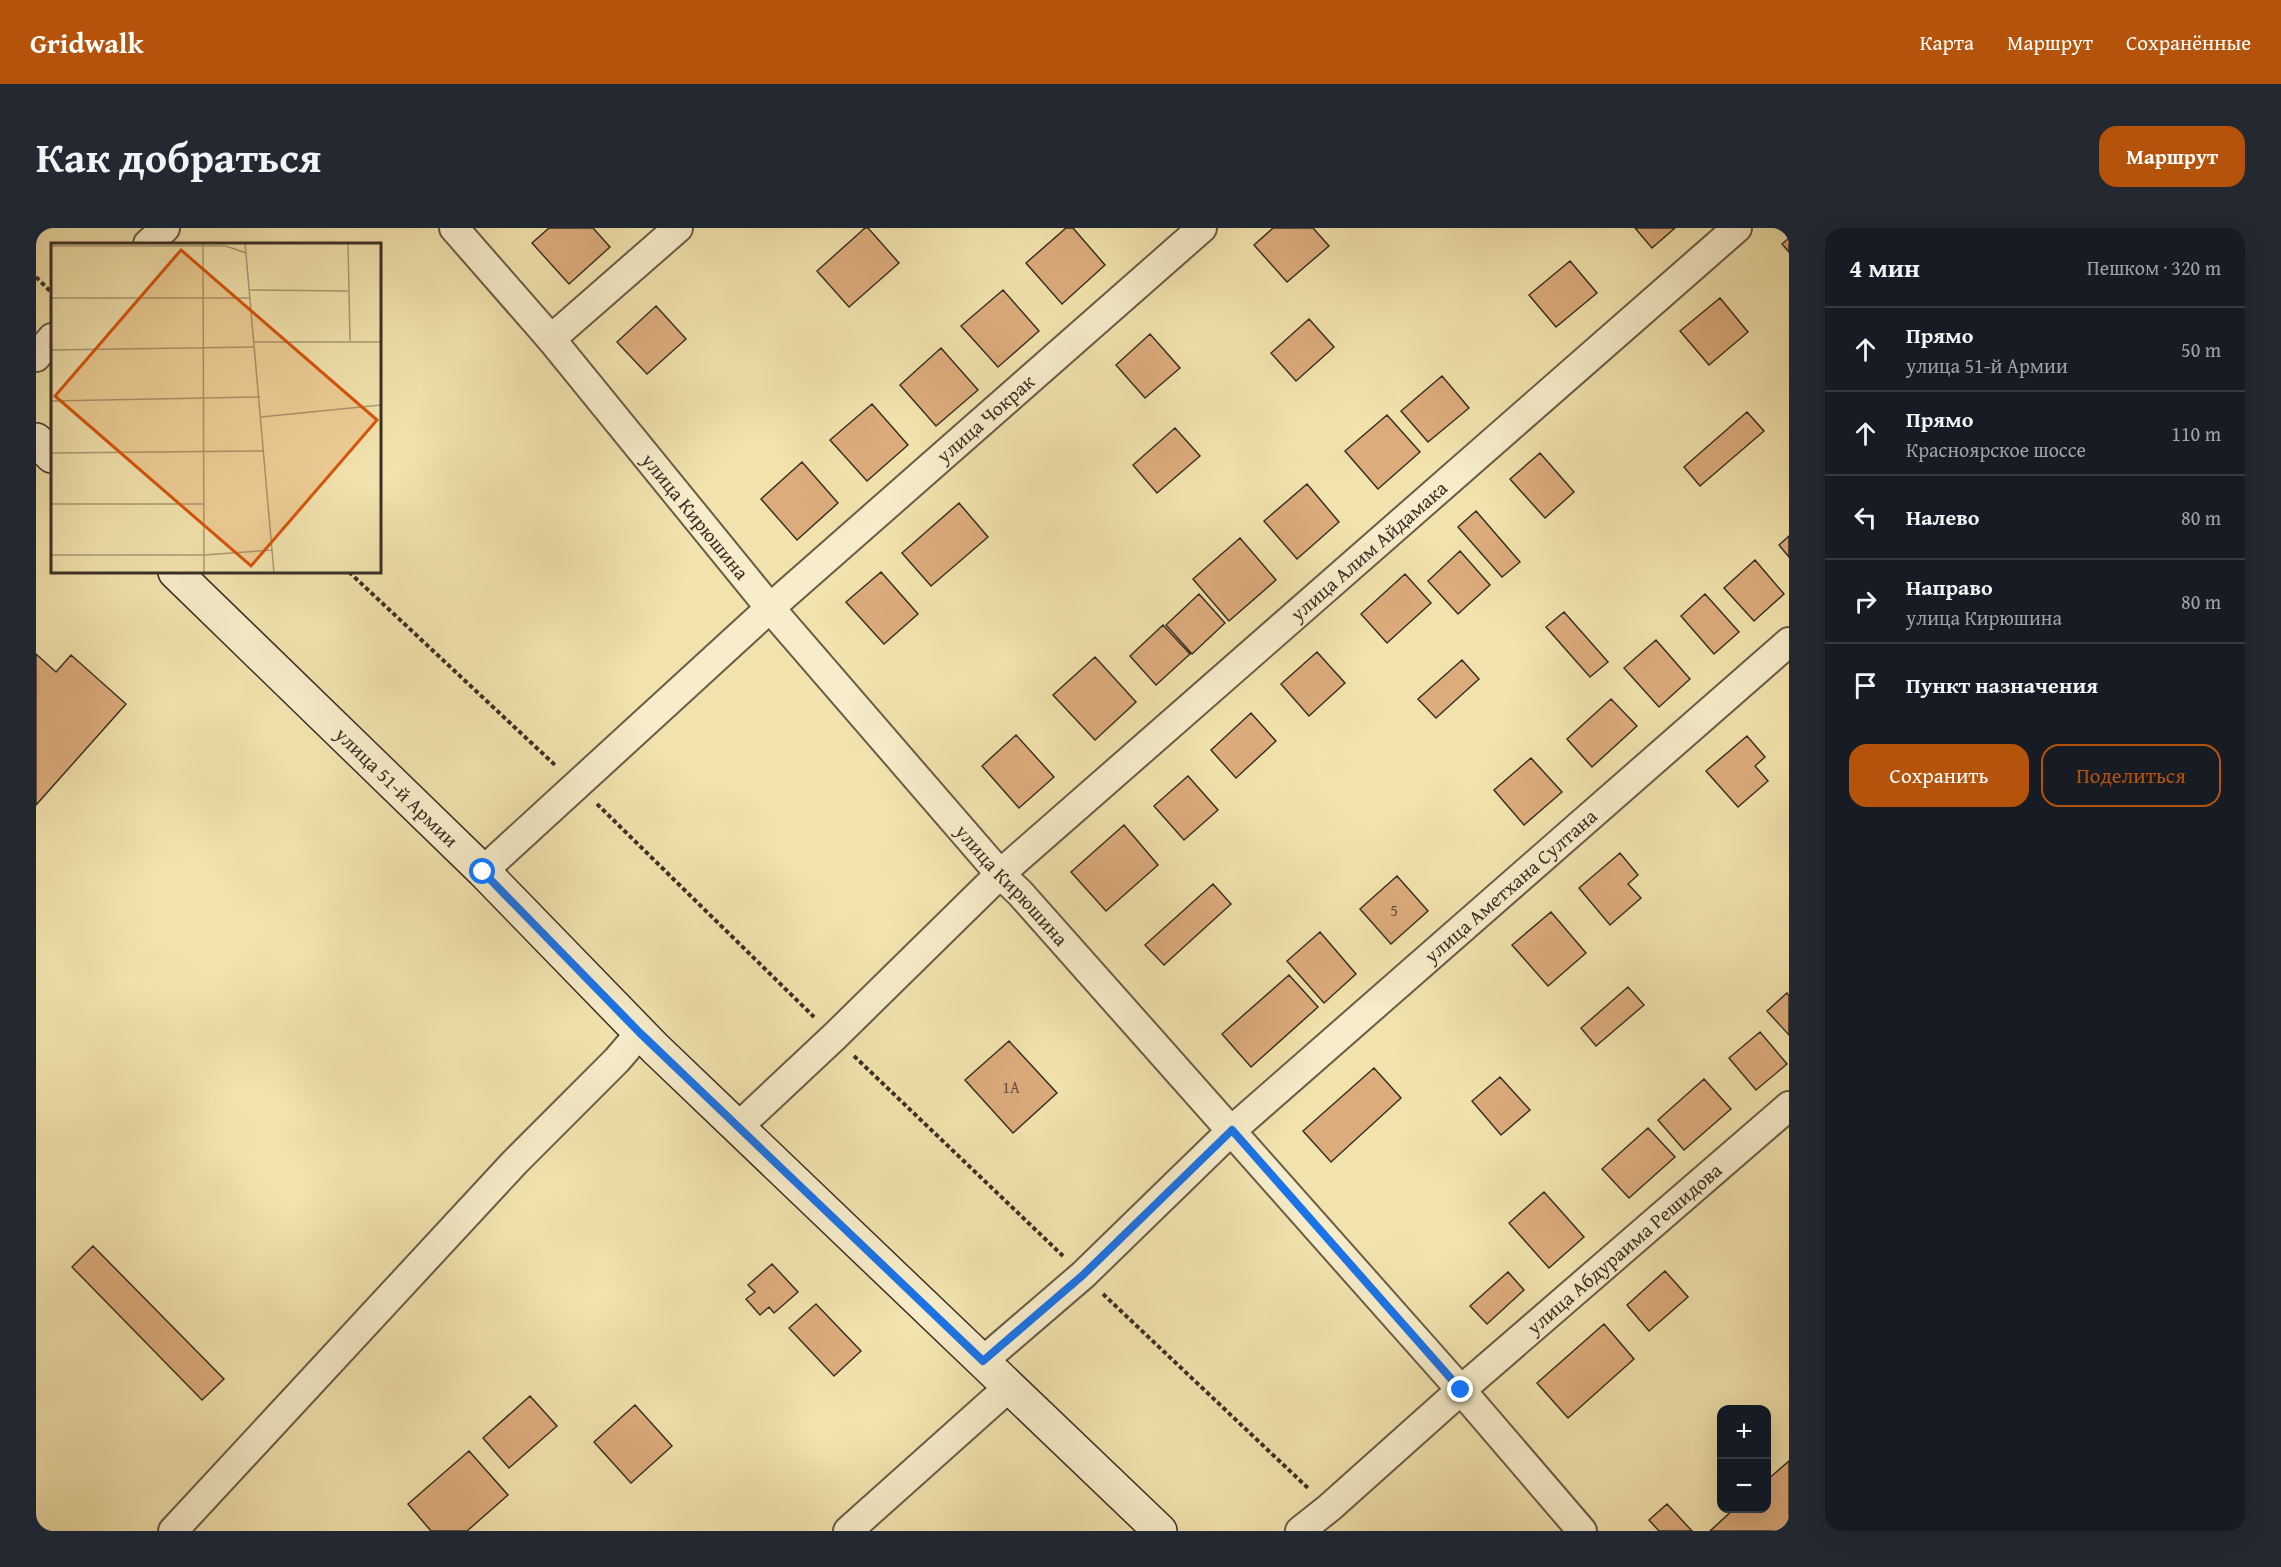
<!DOCTYPE html>
<html lang="ru">
<meta charset="utf-8">
<style>
:root{--surface:#171b24;--page:#242831;--text:#f1f3f6;--muted:#9ea1a6;--line:#363941;--accent:#b45309}
body{margin:0;font-family:"Gentium Book Plus",serif;background:var(--page);color:var(--text)}
.controls{position:absolute;right:18px;bottom:18px;display:grid;overflow:hidden;border-radius:12px;box-shadow:0 6px 24px #0002}
.controls button{width:54px;height:54px;display:grid;place-items:center;padding:0;border:0;border-bottom:2px solid var(--line);background:var(--surface);color:var(--text);font:30px sans-serif}
.stop{position:absolute;width:18px;height:18px;margin:-14px;border:4px solid #1a73e8;border-radius:50%;background:#fff}
.stop.end{background:#1a73e8;border-color:#fff;box-shadow:0 2px 6px #0008}
.list{margin:0;padding:0;list-style:none}
h2{display:flex;justify-content:space-between;align-items:center;height:78px;margin:0;padding:0 24px;font-size:26px}
h2 small{font-size:20px;font-weight:400;color:var(--muted)}
.list li{display:grid;grid-template-columns:39px 1fr auto;gap:18px;align-items:center;box-sizing:border-box;height:84px;padding:0 24px;border-top:2px solid var(--line)}
.list b{display:block;font-size:22px;white-space:nowrap}
.list p{margin:0;font-size:20px;white-space:nowrap;color:var(--muted)}
.list em{font-size:20px;font-style:normal;color:var(--muted)}
.actions{display:flex;gap:12px;padding:18px 24px}
.actions a{flex:1;padding:14px 0;border:2px solid var(--accent);border-radius:18px;text-align:center;font-size:21px;color:var(--accent)}
.actions .main{background:var(--accent);color:#fff}
.icon{flex:none;width:33px;height:33px;fill:none;stroke:currentColor;stroke-width:2;stroke-linecap:round;stroke-linejoin:round}
.map{position:relative;flex:none;width:1753px;height:1303px;overflow:hidden;border-radius:18px}
header{display:flex;align-items:center;gap:36px;box-sizing:border-box;height:84px;padding:0 30px;background:var(--accent);color:#fff}
header strong{font-size:28px}
nav{display:flex;gap:33px;margin-inline-start:auto;font-size:21px}
.intro{display:flex;align-items:center;justify-content:space-between;box-sizing:border-box;height:144px;padding:0 36px}
h1{margin:0;font-size:42px}
.button{padding:15px 27px;border-radius:18px;background:var(--accent);color:#fff;font-size:21px;font-weight:700}
main{display:flex;gap:36px;padding:0 36px}
aside{flex:1;background:var(--surface);border-radius:18px;box-shadow:0 6px 24px #0002}
.map>svg:first-child{display:block}
.building{fill:#ddac7d;stroke:#3b2f25;stroke-width:1.5}
.lines{fill:none;stroke-linecap:round;stroke-linejoin:round}
.minor-casing{stroke:#695c47;stroke-width:32}
.secondary-casing{stroke:#3b2f25;stroke-width:36}
.path{stroke:#3b2f25;stroke-width:4;stroke-dasharray:4.5 3;stroke-linecap:butt}
.minor{stroke:#f7edca;stroke-width:28}
.secondary{stroke:#f7edca;stroke-width:33}
.route{stroke:#1a73e8;stroke-width:8}
.labels{text-anchor:middle;stroke-width:6;stroke-linejoin:round;paint-order:stroke}
.number-label{font-size:16px;fill:#644e3b}
.street-label{font-size:20px;fill:#3b2f25;stroke:#f7edca}
.inset-road{fill:none;stroke:#a99b77;stroke-width:1.5}
.view{fill:#d7550e;fill-opacity:0.15;stroke:#d7550e;stroke-width:3}
.inset-edge{fill:none;stroke:#3b2f25;stroke-width:3}
</style>
<header>
<strong>Gridwalk</strong>
<nav><a>Карта</a><a>Маршрут</a><a>Сохранённые</a></nav>
</header>
<div class="intro"><h1>Как добраться</h1><a class="button">Маршрут</a></div>
<main>
<div class="map">
<svg width="1753" height="1303" viewBox="0 0 1753 1303">
<rect width="100%" height="100%" fill="#f2e3ae"/>
<filter id="stains"><feTurbulence type="fractalNoise" baseFrequency=".00333" numOctaves="4"/><feColorMatrix values="0 0 0 0 .2 0 0 0 0 .09 0 0 0 0 .02 0 0 0 .5 -.17"/></filter>
<radialGradient id="worn" r=".72"><stop offset=".6" stop-color="#630" stop-opacity="0"/><stop offset="1" stop-color="#630" stop-opacity=".3"/></radialGradient>
<!-- building -->
<path class="building" d="M513,0h44l17,19 -41,37 -37,-41z
M829,0h3l31,35 -50,44 -32,-36z
M1030,0h7l32,37 -43,39 -36,-41z
M1237,0h40l16,18 -42,36 -33,-37z
M1599,0h40l-23,20z
M1753,10v14l-7,-8z
M1534,33l27,32 -41,34 -27,-32z
M967,62l36,41 -41,36 -37,-41z
M1684,70l28,34 -39,33 -29,-34z
M620,78l30,33 -39,35 -30,-32z
M1273,91l25,28 -38,34 -25,-28z
M1114,106l30,34 -35,30 -29,-33z
M905,120l37,42 -42,36 -36,-41z
M1406,148l27,32 -41,34 -27,-31z
M836,176l36,41 -41,36 -37,-41z
M1711,184l17,19 -64,55 -16,-19z
M1351,187l33,37 -42,37 -33,-38z
M1139,200l25,28 -43,37 -24,-28z
M1504,225l34,39 -29,26 -35,-39z
M766,234l36,41 -41,37 -36,-41z
M1271,256l32,38 -42,37 -33,-38z
M923,275l29,34 -57,49 -29,-33z
M1440,283l44,51 -18,15 -44,-50z
M1753,308v21l-10,-12z
M1204,310l36,42 -47,41 -36,-42z
M1424,323l30,34 -32,29 -30,-33z
M1719,332l29,34 -30,27 -30,-33z
M845,344l37,42 -34,30 -38,-42z
M1369,346l26,29 -44,40 -26,-29z
M1163,366l26,29 -33,31 -26,-29z
M1669,366l34,38 -25,22 -33,-38z
M1528,384l44,50 -18,15 -44,-50z
M1127,397l27,29 -34,31 -26,-29z
M1620,412l34,39 -31,28 -35,-39z
M1281,424l28,31 -36,33 -28,-32z
M0,426l20,18 15,-17 55,49 -90,101z
M1059,429l41,45 -41,38 -42,-45z
M1426,432l17,19 -43,39 -18,-19z
M1575,471l26,27 -45,41 -25,-28z
M1215,485l25,28 -40,37 -25,-28z
M980,507l38,42 -35,31 -37,-42z
M1711,508l18,21 -10,9 13,15 -30,26 -32,-36z
M1495,530l31,34 -38,33 -30,-35z
M1152,548l30,34 -34,30 -30,-34z
M1088,597l34,40 -52,46 -35,-39z
M1584,625l18,22 -10,9 13,14 -31,27 -31,-37z
M1361,648l31,35 -37,33 -31,-35z
M1177,656l18,20 -67,61 -19,-20z
M1515,684l35,41 -38,33 -36,-41z
M1284,704l36,42 -32,29 -37,-42z
M1253,747l29,32 -67,60 -29,-33z
M1592,759l16,18 -48,41 -15,-18z
M1751,765l2,3v39l-22,-24z
M1724,804l27,32 -31,26 -27,-32z
M973,813l48,52 -44,40 -48,-53z
M1338,840l27,30 -70,64 -28,-31z
M1464,849l30,33 -29,25 -29,-34z
M1668,851l27,30 -47,41 -26,-30z
M1612,900l27,29 -46,41 -27,-29z
M1508,964l40,45 -35,31 -40,-45z
M57,1018l131,133 -22,21 -130,-133z
M736,1036l26,28 -24,21 -5,-6 -9,8 -14,-16 9,-7 -7,-7z
M1629,1043l23,26 -39,34 -22,-26z
M1472,1044l16,18 -37,34 -17,-18z
M780,1076l45,47 -27,25 -45,-48z
M1568,1096l30,35 -66,59 -31,-35z
M494,1168l27,30 -48,42 -26,-30z
M599,1177l37,41 -41,37 -37,-41z
M433,1223l39,44 -41,36h-36l-23,-27z
M1753,1233v64l-7,6h-72l25,-23h31v-27z
M1631,1276l25,27h-33l-10,-11z"/>
<g class="lines">
<!-- minor casing -->
<g class="minor-casing">
<g id="minor">
<path id="s1" d="M418,0l97,111 219,269 230,266 20,19 441,497 121,141"/>
<path d="M112,16l17,-16"/>
<path d="M515,111l127,-111"/>
<path d="M0,129l16,-19"/>
<path id="s2" d="M447,643l287,-263 432,-380"/>
<path id="s3" d="M701,900l97,-91 166,-163 737,-646"/>
<path id="s4" d="M947,1133l100,-86 149,-145 557,-488"/>
<path d="M137,1303l342,-369 102,-102 23,-27"/>
<path d="M812,1303l161,-144"/>
<path id="s5" d="M1264,1303l29,-23 132,-118 328,-284"/>
</g>
</g>
<!-- secondary casing -->
<g class="secondary-casing">
<g id="secondary">
<path d="M0,212l16,16"/>
<path id="s6" d="M139,344l308,299 172,177 505,483"/>
</g>
</g>
<!-- path -->
<path class="path" d="M0,49l16,16
M313,344l207,194
M561,576l217,213
M818,828l209,200
M1067,1066l206,195"/>
<!-- minor -->
<use href="#minor" class="minor"/>
<!-- secondary -->
<use href="#secondary" class="secondary"/>
</g>
<g class="lines">
<!-- route -->
<path class="route" d="M447,644l157,161 343,328 100,-86 149,-145 229,260"/>
</g>
<g class="labels">
<!-- number labels -->
<g class="number-label">
<text x="1358" y="688">5</text>
<text x="975" y="865">1А</text>
</g>
<!-- street labels -->
<g class="street-label">
<text dy="7" stroke="none"><textPath href="#s2" startOffset="676">улица Чокрак</textPath></text>
<text dy="7" stroke="none"><textPath href="#s1" startOffset="376">улица Кирюшина</textPath></text>
<text dy="7" stroke="none"><textPath href="#s3" startOffset="856">улица Алим Айдамака</textPath></text>
<text dy="7" stroke="none"><textPath href="#s6" startOffset="309">улица 51-й Армии</textPath></text>
<text dy="7" stroke="none"><textPath href="#s1" startOffset="862">улица Кирюшина</textPath></text>
<text dy="7" stroke="none"><textPath href="#s4" startOffset="710">улица Аметхана Султана</textPath></text>
<text dy="7" stroke="none"><textPath href="#s5" startOffset="430">улица Абдураима Решидова</textPath></text>
</g>
</g>
<!-- overview -->
<g transform="translate(15 15)">
<rect width="330" height="330" fill="#f2e3ae"/>
<path class="inset-road" d="M152,0l1,330M194,0l29,330M297,0l2,98M0,3h175l20,7M199,47l98,1M0,55h199M203,99h127M0,107l204,-3M0,158l209,-4M210,174l120,-12M0,210l212,-2M0,261h153M0,312h153l68,-5"/>
<path class="view" d="M130,7l196,170 -126,146 -196,-170z"/>
<rect width="330" height="330" class="inset-edge"/>
</g>
<rect width="100%" height="100%" filter="url(#stains)"/>
<rect width="100%" height="100%" fill="url(#worn)"/>
</svg>
<div class="controls">
<button>+</button>
<button>−</button>
</div>
<div class="stop" style="left:447px;top:644px"></div>
<div class="stop end" style="left:1425px;top:1162px"></div>
</div>
<aside>
<h2>4 мин<small>Пешком · 320 m</small></h2>
<ul class="list">
<li><svg class="icon" aria-label="ahead" viewBox="0 0 24 24"><path d="M12 20V5M6 11l6-6 6 6"/></svg><div><b>Прямо</b><p>улица 51-й Армии</p></div><em>50 m</em></li>
<li><svg class="icon" aria-label="ahead" viewBox="0 0 24 24"><path d="M12 20V5M6 11l6-6 6 6"/></svg><div><b>Прямо</b><p>Красноярское шоссе</p></div><em>110 m</em></li>
<li><svg class="icon" aria-label="left" viewBox="0 0 24 24"><path d="M17 20v-9H6M10 6l-5 5 5 5"/></svg><div><b>Налево</b></div><em>80 m</em></li>
<li><svg class="icon" aria-label="right" viewBox="0 0 24 24"><path d="M7 20v-9h11M14 6l5 5-5 5"/></svg><div><b>Направо</b><p>улица Кирюшина</p></div><em>80 m</em></li>
<li><svg class="icon" aria-label="arrive" viewBox="0 0 24 24"><path d="M6 21V4h12l-3 4 3 4H6"/></svg><div><b>Пункт назначения</b></div></li>
</ul>
<div class="actions"><a class="main">Сохранить</a><a>Поделиться</a></div>
</aside>
</main>
